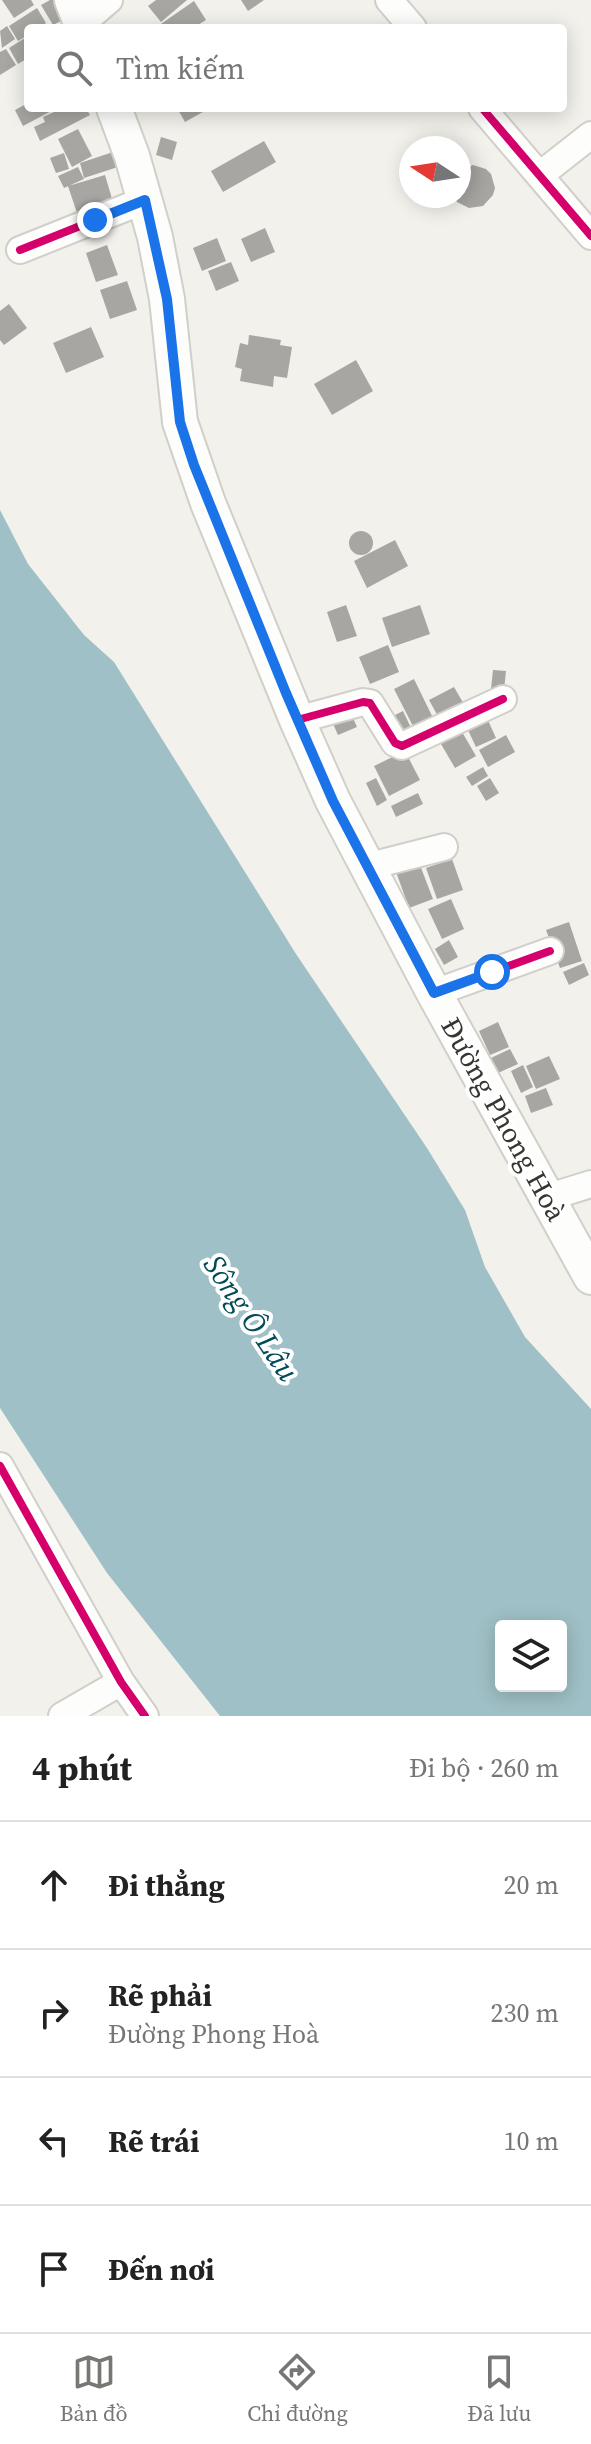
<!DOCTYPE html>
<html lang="vi">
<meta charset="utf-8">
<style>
:root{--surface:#fff;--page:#f6f6f6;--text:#222;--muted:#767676;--line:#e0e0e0;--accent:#787773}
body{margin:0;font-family:"Source Serif 4",serif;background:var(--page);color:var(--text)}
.controls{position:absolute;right:24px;bottom:24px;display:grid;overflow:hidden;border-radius:8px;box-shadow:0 4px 20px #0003}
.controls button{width:72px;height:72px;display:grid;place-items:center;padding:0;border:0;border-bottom:2px solid var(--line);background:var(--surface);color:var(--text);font:40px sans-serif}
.compass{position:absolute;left:399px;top:136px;width:72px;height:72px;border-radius:50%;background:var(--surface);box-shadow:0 4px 20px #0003;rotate:282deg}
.stop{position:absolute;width:24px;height:24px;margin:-18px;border:6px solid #1a73e8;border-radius:50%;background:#fff}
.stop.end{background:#1a73e8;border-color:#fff;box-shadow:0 2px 8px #0008}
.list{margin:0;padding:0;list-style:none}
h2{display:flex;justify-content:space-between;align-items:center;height:104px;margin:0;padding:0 32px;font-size:34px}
h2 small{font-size:26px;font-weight:400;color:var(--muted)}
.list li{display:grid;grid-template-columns:52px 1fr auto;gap:24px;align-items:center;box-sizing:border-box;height:128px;padding:0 32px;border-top:2px solid var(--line)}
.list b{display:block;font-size:30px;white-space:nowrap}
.list p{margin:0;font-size:26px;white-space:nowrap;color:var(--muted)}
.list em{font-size:26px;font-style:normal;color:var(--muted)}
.icon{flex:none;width:44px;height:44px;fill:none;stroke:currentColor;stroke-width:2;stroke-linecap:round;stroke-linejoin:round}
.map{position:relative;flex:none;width:591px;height:1716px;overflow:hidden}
.search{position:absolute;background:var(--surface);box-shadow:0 4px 20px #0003;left:24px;right:24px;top:24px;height:88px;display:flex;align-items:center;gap:20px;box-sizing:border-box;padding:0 28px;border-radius:8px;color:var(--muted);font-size:30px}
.sheet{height:616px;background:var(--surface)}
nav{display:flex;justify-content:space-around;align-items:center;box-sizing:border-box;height:112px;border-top:2px solid var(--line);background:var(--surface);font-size:22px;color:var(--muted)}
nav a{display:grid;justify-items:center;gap:4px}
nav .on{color:var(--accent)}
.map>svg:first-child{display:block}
.water{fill:#9fc0c6;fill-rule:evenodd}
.building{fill:#a8a6a2}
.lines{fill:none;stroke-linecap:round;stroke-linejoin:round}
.minor-casing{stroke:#d0cfca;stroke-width:30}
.major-casing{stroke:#d0cfca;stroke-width:38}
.minor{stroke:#fdfdfc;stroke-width:26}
.major{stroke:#fdfdfc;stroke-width:34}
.cycleway-casing{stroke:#fff;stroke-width:13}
.cycleway{stroke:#d6006c;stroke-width:8}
.route{stroke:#1a73e8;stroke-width:10}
.labels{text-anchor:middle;stroke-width:8;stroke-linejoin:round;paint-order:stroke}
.street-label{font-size:28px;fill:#373632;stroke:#fff}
.water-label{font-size:30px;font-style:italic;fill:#004c58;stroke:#fff}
</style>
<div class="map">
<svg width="591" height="1716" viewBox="0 0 591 1716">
<rect width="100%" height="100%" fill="#f2f1eb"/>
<!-- water -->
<path class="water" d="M0,510l28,54 56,71 30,27 182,292 131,194 38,62 20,57 40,70 66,72v307h-371l-113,-143 -107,-165zM501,1626h60v60h-60z"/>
<!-- building -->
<path class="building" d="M2,0h29l3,5 -20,13z
M50,0h4l11,19 -12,6 -12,-20z
M156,0h31l-26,22 -13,-16z
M241,0h23l-16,11z
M194,1l12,19 -13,8h-34l-1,-2z
M37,8l9,15 -7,5h-11v7l-10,6 -9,-15z
M7,26l8,13 -13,9 -2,-17z
M28,36v22l-10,6 -9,-16z
M6,49l10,16 -16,10v-23z
M28,103v5h29l-34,18 -8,-16z
M63,108h23l4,7 -50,26 -6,-14 11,-5 -2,-5z
M177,108h33l-25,14z
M78,129l14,27 -20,11 -14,-28z
M161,137l16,5 -5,18 -16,-5z
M264,141l12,21 -53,30 -12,-21z
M116,151l5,15 -37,12 -4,-15z
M64,153l5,16 -13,4 -6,-15z
M473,165l13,4 5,5 4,14 -2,7 -10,11 -14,2 -12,-6 -3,-6h5v-25z
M78,167l6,12 -20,9 -6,-12z
M105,175l8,27 -36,11 -9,-27 17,-5 1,4 -1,-4z
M265,228l10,24 -24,10 -10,-23z
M217,238l9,23 -24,10 -9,-23z
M107,245l11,30 -22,7 -10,-29z
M231,262l8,19 -23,10 -8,-20z
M127,281l10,29 -27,9 -10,-29z
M9,304l18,24 -23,17 -4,-5v-29z
M91,327l13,30 -38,16 -13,-30z
M249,335l32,5 -1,5 12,2 -5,31 -13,-2 -1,11 -33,-6 2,-12 -7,-2 5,-24 8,2z
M356,360l17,31 -41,24 -18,-31z
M349 543a12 12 0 1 1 24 0a12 12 0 1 1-24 0Z
M395,540l13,26 -41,22 -13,-27z
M346,605l11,31 -20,6 -10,-30z
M420,605l10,29 -38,13 -10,-29z
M388,645l11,27 -29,12 -11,-27z
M493,670l13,1 -2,19 -13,-1z
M414,679l21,43 -19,10 -22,-43z
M454,687l11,19 -25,14 -11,-20z
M349,709l8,18 -19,8 -8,-18z
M403,711l11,23 -12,5 -11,-22z
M487,718l9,20 -20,9 -9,-19z
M462,732l14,24 -21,12 -14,-24z
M506,735l9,17 -27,15 -9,-17z
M405,751l15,29 -31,16 -15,-30z
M483,767l5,9 -16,10 -6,-9z
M376,778l11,22 -10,6 -11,-23z
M490,778l9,15 -13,8 -9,-15z
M418,793l5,11 -27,13 -5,-11z
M452,859l11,31 -26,9 -11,-31z
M418,860l15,39 -24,9 -14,-39z
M451,899l13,30 -22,10 -14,-30z
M569,922l13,39 -22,7 -14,-38z
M449,940l9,17 -14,8 -9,-16z
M584,963l5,12 -20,10 -6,-13z
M498,1022l11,25 -19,8 -11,-24z
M510,1049l8,15 -20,9 -7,-15z
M549,1056l11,23 -24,10 -10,-23z
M523,1065l10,22 -12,6 -10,-22z
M546,1088l7,17 -22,8 -6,-17z"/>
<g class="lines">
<!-- minor casing -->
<g class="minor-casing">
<path id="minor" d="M389,0l24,28
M81,24l28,-24
M482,108l109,128
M540,175l51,-40
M20,250l125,-50
M297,720l66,-18 7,1 25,40 7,3 101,-47
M366,867l78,-20
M434,993l116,-42
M546,1198l45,-14
M0,1466l121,216 24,34
M62,1716l59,-34"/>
</g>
<!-- major casing -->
<g class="major-casing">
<path id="major" d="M72,0l11,28
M114,108l18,48 23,81 12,62 13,123 28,81 89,217 36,81 101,192 157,284"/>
</g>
<!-- minor -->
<use href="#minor" class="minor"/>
<!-- major -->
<use href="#major" class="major"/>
<!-- cycleway casing -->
<g class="cycleway-casing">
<path id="cycleway" d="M482,108l109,128
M20,250l125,-50
M297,720l66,-18 7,1 25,40 7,3 101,-47
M434,993l116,-42
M0,1466l121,216 24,34"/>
</g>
<!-- cycleway -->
<use href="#cycleway" class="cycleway"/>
</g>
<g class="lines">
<!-- route -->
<path class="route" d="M95,220l50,-20 22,99 13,123 14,43 92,228 47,108 101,192 58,-21"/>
</g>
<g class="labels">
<!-- street labels -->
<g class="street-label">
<text transform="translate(504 1119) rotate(61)" y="10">Đường Phong Hoà</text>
</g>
<!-- water labels -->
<g class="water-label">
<text transform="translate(251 1318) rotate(56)" y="10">Sông Ô Lâu</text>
</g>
</g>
</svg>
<div class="controls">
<button><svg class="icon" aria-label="layers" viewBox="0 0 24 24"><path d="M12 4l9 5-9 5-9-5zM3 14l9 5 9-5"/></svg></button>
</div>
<svg class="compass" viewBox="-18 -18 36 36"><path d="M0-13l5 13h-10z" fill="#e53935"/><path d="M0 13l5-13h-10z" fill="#767676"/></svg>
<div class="stop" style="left:492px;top:972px"></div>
<div class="stop end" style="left:95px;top:220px"></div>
<div class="search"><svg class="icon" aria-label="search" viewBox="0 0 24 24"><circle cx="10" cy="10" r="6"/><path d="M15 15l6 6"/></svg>Tìm kiếm</div>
</div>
<section class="sheet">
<h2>4 phút<small>Đi bộ · 260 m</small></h2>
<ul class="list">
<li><svg class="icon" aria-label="ahead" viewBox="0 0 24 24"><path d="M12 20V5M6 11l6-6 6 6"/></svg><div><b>Đi thẳng</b></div><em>20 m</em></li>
<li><svg class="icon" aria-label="right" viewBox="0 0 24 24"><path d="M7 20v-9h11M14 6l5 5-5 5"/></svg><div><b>Rẽ phải</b><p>Đường Phong Hoà</p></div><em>230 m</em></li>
<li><svg class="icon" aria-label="left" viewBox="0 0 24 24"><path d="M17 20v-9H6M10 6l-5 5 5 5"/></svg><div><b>Rẽ trái</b></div><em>10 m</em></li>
<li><svg class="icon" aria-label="arrive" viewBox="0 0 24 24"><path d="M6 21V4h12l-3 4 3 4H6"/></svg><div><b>Đến nơi</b></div></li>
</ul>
</section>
<nav>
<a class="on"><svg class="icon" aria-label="map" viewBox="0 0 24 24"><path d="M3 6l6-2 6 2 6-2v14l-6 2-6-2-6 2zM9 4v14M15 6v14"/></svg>Bản đồ</a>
<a><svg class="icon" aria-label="directions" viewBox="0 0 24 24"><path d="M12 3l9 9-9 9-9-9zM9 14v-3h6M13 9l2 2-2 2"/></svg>Chỉ đường</a>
<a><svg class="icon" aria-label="saved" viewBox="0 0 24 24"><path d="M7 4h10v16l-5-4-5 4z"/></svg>Đã lưu</a>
</nav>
